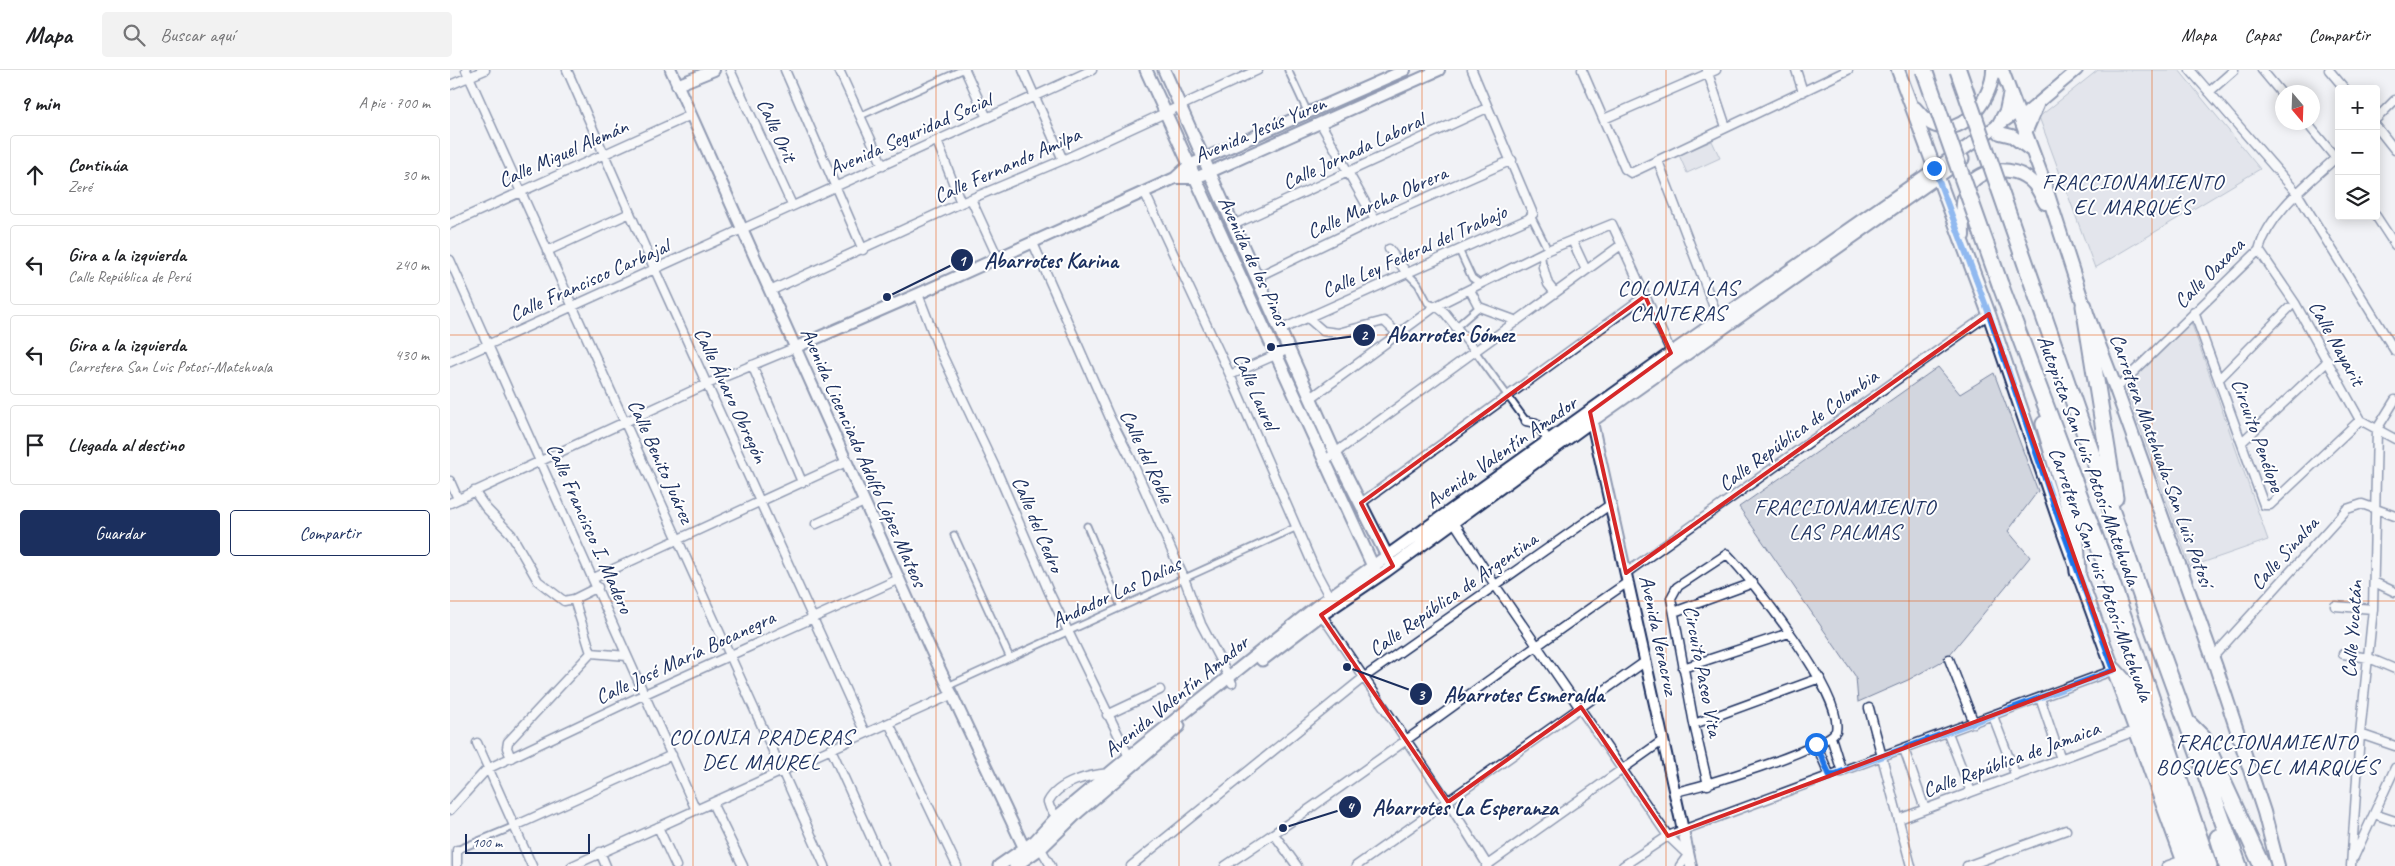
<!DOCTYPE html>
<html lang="es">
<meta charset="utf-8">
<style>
:root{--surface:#fff;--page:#f2f2f2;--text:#202124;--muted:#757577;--line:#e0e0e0;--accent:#1b2f5e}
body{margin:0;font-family:Caveat,sans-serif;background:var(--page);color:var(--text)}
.controls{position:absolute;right:15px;top:15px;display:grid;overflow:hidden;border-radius:5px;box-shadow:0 2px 12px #0003}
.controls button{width:45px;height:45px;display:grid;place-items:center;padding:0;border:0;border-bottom:1px solid var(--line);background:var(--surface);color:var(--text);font:25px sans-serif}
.compass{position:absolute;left:1825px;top:15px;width:45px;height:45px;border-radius:50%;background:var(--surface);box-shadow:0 2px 12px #0003;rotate:161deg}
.scale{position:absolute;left:15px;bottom:12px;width:125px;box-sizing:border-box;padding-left:5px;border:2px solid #1b2f5e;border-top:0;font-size:14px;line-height:18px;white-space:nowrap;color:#1b2f5e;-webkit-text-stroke:4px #fff;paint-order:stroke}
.stop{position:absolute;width:15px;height:15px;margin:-11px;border:4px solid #1a73e8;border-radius:50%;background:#fff}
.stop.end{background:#1a73e8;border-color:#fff;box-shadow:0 1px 5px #0008}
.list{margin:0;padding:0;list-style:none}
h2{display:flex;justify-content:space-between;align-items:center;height:65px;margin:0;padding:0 20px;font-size:21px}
h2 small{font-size:16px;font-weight:400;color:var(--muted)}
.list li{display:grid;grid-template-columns:32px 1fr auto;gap:15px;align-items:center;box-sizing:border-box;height:80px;margin:0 10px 10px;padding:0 10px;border:1px solid var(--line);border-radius:5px}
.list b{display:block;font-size:19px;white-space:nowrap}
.list p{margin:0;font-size:16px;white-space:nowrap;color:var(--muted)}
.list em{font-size:16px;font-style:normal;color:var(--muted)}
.actions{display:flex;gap:10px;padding:15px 20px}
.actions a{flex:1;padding:11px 0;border:1px solid var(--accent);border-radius:5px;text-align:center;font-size:18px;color:var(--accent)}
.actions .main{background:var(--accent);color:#fff}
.icon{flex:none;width:28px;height:28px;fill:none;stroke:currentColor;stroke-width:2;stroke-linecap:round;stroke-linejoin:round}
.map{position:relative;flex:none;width:1945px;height:796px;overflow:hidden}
header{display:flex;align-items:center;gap:30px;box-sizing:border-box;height:70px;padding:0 25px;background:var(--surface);border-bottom:1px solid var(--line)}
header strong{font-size:24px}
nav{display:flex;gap:28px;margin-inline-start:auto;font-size:18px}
.search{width:350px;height:45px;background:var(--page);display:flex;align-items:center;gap:12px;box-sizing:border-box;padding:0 18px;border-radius:5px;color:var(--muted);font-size:19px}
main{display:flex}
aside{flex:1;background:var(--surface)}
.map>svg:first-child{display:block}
.grass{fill:#d2d6df;stroke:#76829e}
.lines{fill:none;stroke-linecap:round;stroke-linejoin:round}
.pedestrian-casing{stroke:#1b2f5e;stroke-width:9}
.minor-casing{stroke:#1b2f5e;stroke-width:11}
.tertiary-casing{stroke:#1b2f5e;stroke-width:14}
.secondary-casing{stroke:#1b2f5e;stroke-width:15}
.primary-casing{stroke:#1b2f5e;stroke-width:16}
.motorway-casing{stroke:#1b2f5e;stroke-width:19}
.pedestrian{stroke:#fff;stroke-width:5.5}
.minor{stroke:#fff;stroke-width:8}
.tertiary{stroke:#fff;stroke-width:10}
.secondary{stroke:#fff;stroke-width:11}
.primary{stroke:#fff;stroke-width:12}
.motorway{stroke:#fff;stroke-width:15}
.motorway-bridge-casing{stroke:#1b2f5e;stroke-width:19;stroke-linecap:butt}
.motorway-bridge{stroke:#fff;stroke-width:15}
.route{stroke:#1a73e8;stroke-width:6}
.marked{fill:none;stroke:#d62828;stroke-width:4;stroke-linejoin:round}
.grid{fill:none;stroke:#e8590c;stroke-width:1;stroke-opacity:0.55}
.labels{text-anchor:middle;stroke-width:4;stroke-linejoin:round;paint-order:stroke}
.street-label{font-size:21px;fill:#1b2f5e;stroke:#fff}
.neighbourhood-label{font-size:22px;letter-spacing:1px;fill:#1b2f5e;stroke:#fff}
.leader{fill:none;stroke:#1b2f5e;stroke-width:2}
.callout-dot{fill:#1b2f5e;stroke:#fff;stroke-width:2}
.mark-label{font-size:15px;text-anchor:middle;font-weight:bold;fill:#fff}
.callout-label{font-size:22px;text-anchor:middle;font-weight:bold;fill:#1b2f5e;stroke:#fff;stroke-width:4;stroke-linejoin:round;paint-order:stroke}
</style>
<header>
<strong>Mapa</strong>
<div class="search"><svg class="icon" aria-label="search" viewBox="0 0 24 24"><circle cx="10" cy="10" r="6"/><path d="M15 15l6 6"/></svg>Buscar aquí</div>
<nav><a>Mapa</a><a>Capas</a><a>Compartir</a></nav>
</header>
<main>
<aside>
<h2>9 min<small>A pie · 700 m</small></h2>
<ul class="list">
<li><svg class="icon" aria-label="ahead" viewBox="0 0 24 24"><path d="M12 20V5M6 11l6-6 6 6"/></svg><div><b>Continúa</b><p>Zeré</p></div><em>30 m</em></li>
<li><svg class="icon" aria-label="left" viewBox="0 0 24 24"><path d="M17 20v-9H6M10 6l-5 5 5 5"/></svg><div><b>Gira a la izquierda</b><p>Calle República de Perú</p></div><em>240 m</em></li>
<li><svg class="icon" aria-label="left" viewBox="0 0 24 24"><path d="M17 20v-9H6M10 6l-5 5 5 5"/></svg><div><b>Gira a la izquierda</b><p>Carretera San Luis Potosí-Matehuala</p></div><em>430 m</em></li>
<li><svg class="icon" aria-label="arrive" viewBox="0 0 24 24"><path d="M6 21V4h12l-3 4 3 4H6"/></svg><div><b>Llegada al destino</b></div></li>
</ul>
<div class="actions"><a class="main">Guardar</a><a>Compartir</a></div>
</aside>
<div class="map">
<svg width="1945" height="796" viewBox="0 0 1945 796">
<rect width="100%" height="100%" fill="#f1f2f5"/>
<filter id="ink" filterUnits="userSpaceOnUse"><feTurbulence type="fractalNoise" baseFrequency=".02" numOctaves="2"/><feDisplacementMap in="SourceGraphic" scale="10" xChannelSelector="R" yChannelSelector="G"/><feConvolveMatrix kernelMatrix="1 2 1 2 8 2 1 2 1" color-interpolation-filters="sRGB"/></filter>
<g filter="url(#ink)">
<!-- grass -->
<path class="grass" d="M1648,0h81l81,99 -165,99 -56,-151z
M1262,71l8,17 -33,15 -8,-18z
M1741,252l77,218 -78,27 -65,-181z
M1488,297l22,27 34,-21 44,118 -30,40 22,26 -84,102 -38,21 -50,22 -2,-25 -117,-170z"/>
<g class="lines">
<!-- pedestrian casing -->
<g class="pedestrian-casing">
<path id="pedestrian" d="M838,0l20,43
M410,46l102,-46
M1081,146l17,34
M1009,180l13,28 7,5
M1091,183l2,14
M957,203l11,11 10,19 8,3
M1006,257l23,-20
M1025,281l51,70
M637,456l34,81
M504,465l56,123
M498,616l349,-159
M7,780l58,-24"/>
</g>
<!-- minor casing -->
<g class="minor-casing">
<path id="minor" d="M16,0l359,796
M117,0l88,200 210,463
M280,0l62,135
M335,0l78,180
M389,0l44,96
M515,0l22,48
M573,0l40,90
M1132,0l43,99 6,4 217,-103
M1257,0l19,57
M1346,0l7,22
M1740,0l107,123 98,158
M1812,0l20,24
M1879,0l16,19
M0,15l35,-15
M1759,22l25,-22
M1154,49l112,-49
M1926,49l19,-19
M1856,52l33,40
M871,54l54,96
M1926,56l19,24
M487,71l24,62
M1208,91l62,162
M694,121l86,184 86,197 15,28
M521,129l27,59
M1926,146l19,29
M0,154l241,-109
M783,155l254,-117
M1122,170l14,30
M583,173l77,175 20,39 54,121 17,46 31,59
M939,179l18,24
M1809,180l36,53 65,117 35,19
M97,181l83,-38
M0,190l246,550
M1093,197l5,17 7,9
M807,207l118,-57 137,-60
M1020,220l9,17 38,14
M320,221l191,-88 102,-43 195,-90
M468,224l20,52 57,121 54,125 82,169
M986,236l9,7 30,38
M1744,242l70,193h6l90,-85
M858,248l15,13 15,2 46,-12 14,13
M830,260l248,-111 5,-5 -61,-144
M0,292l642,-292
M302,295l50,117
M780,305l59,-26
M1769,309l70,-71
M1666,319l143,-139c10,-38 52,-69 80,-95
M861,328l125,-92 112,-56 64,-26 61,132
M1076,351l10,2 13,18
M1792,372l86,-81
M874,391l297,-216
M0,411l8,18
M24,421l12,17 25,26 27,47 26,20 10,-2 24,-12
M0,433l257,-119 87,-36
M911,433l284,-207
M1002,449l43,66 173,251 20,19 -8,11
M366,454l48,-22
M1176,503l363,-259
M144,508l252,-116
M1924,512l21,10
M124,529l17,54
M1885,536l38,3
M869,541l129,191 40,64
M1224,542l79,-29
M141,583l36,3
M1893,584l26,4 26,11
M1762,588l135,-149 15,-5 33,12
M1499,589l25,64
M1233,598l106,-35
M1590,628l21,61
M1419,638l42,158
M657,645l53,-25
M1543,646l23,60
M439,653l68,143
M1244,654l126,-46
M1498,663l23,59
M1910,664l35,12
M1381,667l11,35
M27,673l55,123
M1366,674l14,32
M381,679l53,117
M1454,679l21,60
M61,688l-4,-10 1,-6 83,-89
M1224,722c25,-4 151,-43 162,-61 8,-36 -83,-150 -109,-177l-50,33 -6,11 23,126 14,61
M262,733l31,63
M0,740l37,-41 158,-75 254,-115
M1924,744l21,7
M607,747l-7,-9 -2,-6c10,-20 41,-27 61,-29
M1449,749l236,-88
M65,756l157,-71
M208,757l18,39
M824,764l23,32
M588,774l13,22
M7,780v16
M150,782l6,14
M1904,787l41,-89
M122,796l381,-172
M681,796l232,-188 248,-174
M775,796c137,-90 267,-191 403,-284
M906,796l290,-205
M1036,796l176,-125
M1173,796l45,-30 15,-6 431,-160
M1517,796l99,-36
M1716,796l17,-6
M1901,796l9,-132 13,-125 4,-180 18,-29"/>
</g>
<!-- tertiary casing -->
<g class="tertiary-casing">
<path id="tertiary" d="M221,0l258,576 98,208
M227,15l37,-15
M1570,48l57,-48
M725,108h20l15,-6 229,-102
M344,278l124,-54 257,-116 14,-13 216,-95
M1140,343l101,453"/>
</g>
<!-- secondary casing -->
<g class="secondary-casing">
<path id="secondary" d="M696,0l230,503
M714,0l171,383 55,109
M812,590l59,-45 65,-44 207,-151 370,-261
M549,796l36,-25 22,-24 72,-60 187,-150 355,-254 346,-241
M565,796l26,-18 37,-36 101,-86"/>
</g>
<!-- primary casing -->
<g class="primary-casing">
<path id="primary" d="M1448,0l91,244 70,206 126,346
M1552,0l41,109 41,127 32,83 100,278 48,145 14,54
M1560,22l-4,19 -9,16 3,6 12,3 19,14
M1465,38c6,7 12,15 21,18 29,11 57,-31 57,-56
M1575,63l12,-28
M1513,166c0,-12 -2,-27 1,-39 7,-30 49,-35 69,-14 5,5 8,13 12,20"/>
</g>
<!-- motorway casing -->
<g class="motorway-casing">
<path id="motorway" d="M1550,214l106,282 103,300
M1590,235l111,319 88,242
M1634,236l31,192
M1594,354l31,103 3,45
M1664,600l17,19 14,32 52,145
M1739,654l14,14 59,128
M1768,767l9,29"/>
</g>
<!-- pedestrian -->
<use href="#pedestrian" class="pedestrian"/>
<!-- minor -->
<use href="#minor" class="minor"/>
<!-- tertiary -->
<use href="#tertiary" class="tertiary"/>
<!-- secondary -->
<use href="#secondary" class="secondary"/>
<!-- primary -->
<use href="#primary" class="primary"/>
<!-- motorway -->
<use href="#motorway" class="motorway"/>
<!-- motorway-bridge casing -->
<g class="motorway-bridge-casing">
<path id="motorway-bridge" d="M1474,0l76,214
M1508,0l82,235"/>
</g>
<!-- motorway-bridge -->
<use href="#motorway-bridge" class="motorway-bridge"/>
</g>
</g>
<g class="lines" filter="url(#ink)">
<!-- route -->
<path class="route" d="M1366,674l14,32 284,-106 -55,-150 -70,-206 -55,-146"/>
</g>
<!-- marked area -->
<path d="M0 0H1945V796H0ZM1195,226l26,57 -81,59 36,161 363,-259 125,356 -446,166 -87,-129 -133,95 -127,-187 72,-49 -32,-63z" fill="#f1f2f5" fill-opacity=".55" fill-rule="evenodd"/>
<path class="marked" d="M1195,226l26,57 -81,59 36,161 363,-259 125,356 -446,166 -87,-129 -133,95 -127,-187 72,-49 -32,-63z"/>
<!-- grid -->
<path class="grid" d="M243,0v796M486,0v796M729,0v796M972,0v796M1216,0v796M1459,0v796M1702,0v796M0,265h1945M0,531h1945"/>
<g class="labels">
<!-- street labels -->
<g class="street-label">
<text transform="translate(810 59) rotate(-23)" y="7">Avenida Jesús Yuren</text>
<text transform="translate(327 60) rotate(65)" y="7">Calle Orit</text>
<text transform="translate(460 64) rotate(-24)" y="7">Avenida Seguridad Social</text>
<text transform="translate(903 81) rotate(-25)" y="7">Calle Jornada Laboral</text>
<text transform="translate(113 83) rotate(-24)" y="7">Calle Miguel Alemán</text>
<text transform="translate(557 95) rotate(-24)" y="7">Calle Fernando Amilpa</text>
<text transform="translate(927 132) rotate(-24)" y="7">Calle Marcha Obrera</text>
<text transform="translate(964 181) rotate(-24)" y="7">Calle Ley Federal del Trabajo</text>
<text transform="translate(804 191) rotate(65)" y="7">Avenida de los Pinos</text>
<text transform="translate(1759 203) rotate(-45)" y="7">Calle Oaxaca</text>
<text transform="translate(139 210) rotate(-24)" y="7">Calle Francisco Carbajal</text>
<text transform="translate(1887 273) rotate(61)" y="7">Calle Nayarit</text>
<text transform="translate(806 321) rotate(66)" y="7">Calle Laurel</text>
<text transform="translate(281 325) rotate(65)" y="7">Calle Álvaro Obregón</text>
<text transform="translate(1348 360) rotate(-36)" y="7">Calle República de Colombia</text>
<text transform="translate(1808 365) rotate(70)" y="7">Circuito Penélope</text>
<text transform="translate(1051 382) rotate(-35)" y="7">Avenida Valentín Amador</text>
<text transform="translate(697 386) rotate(65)" y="7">Calle del Roble</text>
<text transform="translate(414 387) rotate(66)" y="7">Avenida Licenciado Adolfo López Mateos</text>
<text transform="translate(1639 390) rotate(70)" y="7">Autopista San Luis Potosí-Matehuala</text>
<text transform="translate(1712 390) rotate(70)" y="7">Carretera Matehuala-San Luis Potosí</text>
<text transform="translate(211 391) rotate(66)" y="7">Calle Benito Juárez</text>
<text transform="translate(588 454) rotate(67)" y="7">Calle del Cedro</text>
<text transform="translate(140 458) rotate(66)" y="7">Calle Francisco I. Madero</text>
<text transform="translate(1834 483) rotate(-48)" y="7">Calle Sinaloa</text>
<text transform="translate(1651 504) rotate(70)" y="7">Carretera San Luis Potosí-Matehuala</text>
<text transform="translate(666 522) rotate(-25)" y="7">Andador Las Dalias</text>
<text transform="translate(1003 524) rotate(-35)" y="7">Calle República de Argentina</text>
<text transform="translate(1902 559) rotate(-86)" y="7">Calle Yucatán</text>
<text transform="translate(1209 565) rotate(78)" y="7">Avenida Veracruz</text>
<text transform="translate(235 587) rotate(-25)" y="7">Calle José María Bocanegra</text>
<text transform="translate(1253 601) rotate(79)" y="7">Circuito Paseo Vita</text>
<text transform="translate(726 626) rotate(-39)" y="7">Avenida Valentín Amador</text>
<text transform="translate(1561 689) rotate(-20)" y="7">Calle República de Jamaica</text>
</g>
<!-- neighbourhood labels -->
<g class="neighbourhood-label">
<text x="1683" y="119">FRACCIONAMIENTO<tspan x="1683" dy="25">EL MARQUÉS</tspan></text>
<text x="1228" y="225">COLONIA LAS<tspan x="1228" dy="25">CANTERAS</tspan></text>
<text x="1395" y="444">FRACCIONAMIENTO<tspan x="1395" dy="25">LAS PALMAS</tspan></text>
<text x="311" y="674">COLONIA PRADERAS<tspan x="311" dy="25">DEL MAUREL</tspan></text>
<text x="1817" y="679">FRACCIONAMIENTO<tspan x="1817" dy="25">BOSQUES DEL MARQUÉS</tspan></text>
</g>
</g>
<!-- callouts -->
<path class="leader" d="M437 227L512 190M821 277L914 265M897 597L971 624M833 758L900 737"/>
<g class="callout-dot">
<circle cx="437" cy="227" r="5"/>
<circle cx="821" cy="277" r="5"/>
<circle cx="897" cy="597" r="5"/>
<circle cx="833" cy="758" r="5"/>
<circle cx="512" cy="190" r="12"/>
<circle cx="914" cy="265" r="12"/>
<circle cx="971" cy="624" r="12"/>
<circle cx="900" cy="737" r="12"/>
</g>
<g class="mark-label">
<text x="512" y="196">1</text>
<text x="914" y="270">2</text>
<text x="971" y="630">3</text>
<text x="900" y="742">4</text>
</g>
<g class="callout-label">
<text x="601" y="198">Abarrotes Karina</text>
<text x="1000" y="272">Abarrotes Gómez</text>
<text x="1074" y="632">Abarrotes Esmeralda</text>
<text x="1015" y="745">Abarrotes La Esperanza</text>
</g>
</svg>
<div class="controls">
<button>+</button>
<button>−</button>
<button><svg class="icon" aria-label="layers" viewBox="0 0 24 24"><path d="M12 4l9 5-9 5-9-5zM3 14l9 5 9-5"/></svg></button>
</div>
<svg class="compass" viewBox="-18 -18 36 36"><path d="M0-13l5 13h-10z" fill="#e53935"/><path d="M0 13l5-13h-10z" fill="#757577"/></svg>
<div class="scale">100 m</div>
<div class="stop" style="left:1366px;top:674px"></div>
<div class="stop end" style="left:1484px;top:98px"></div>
</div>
</main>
